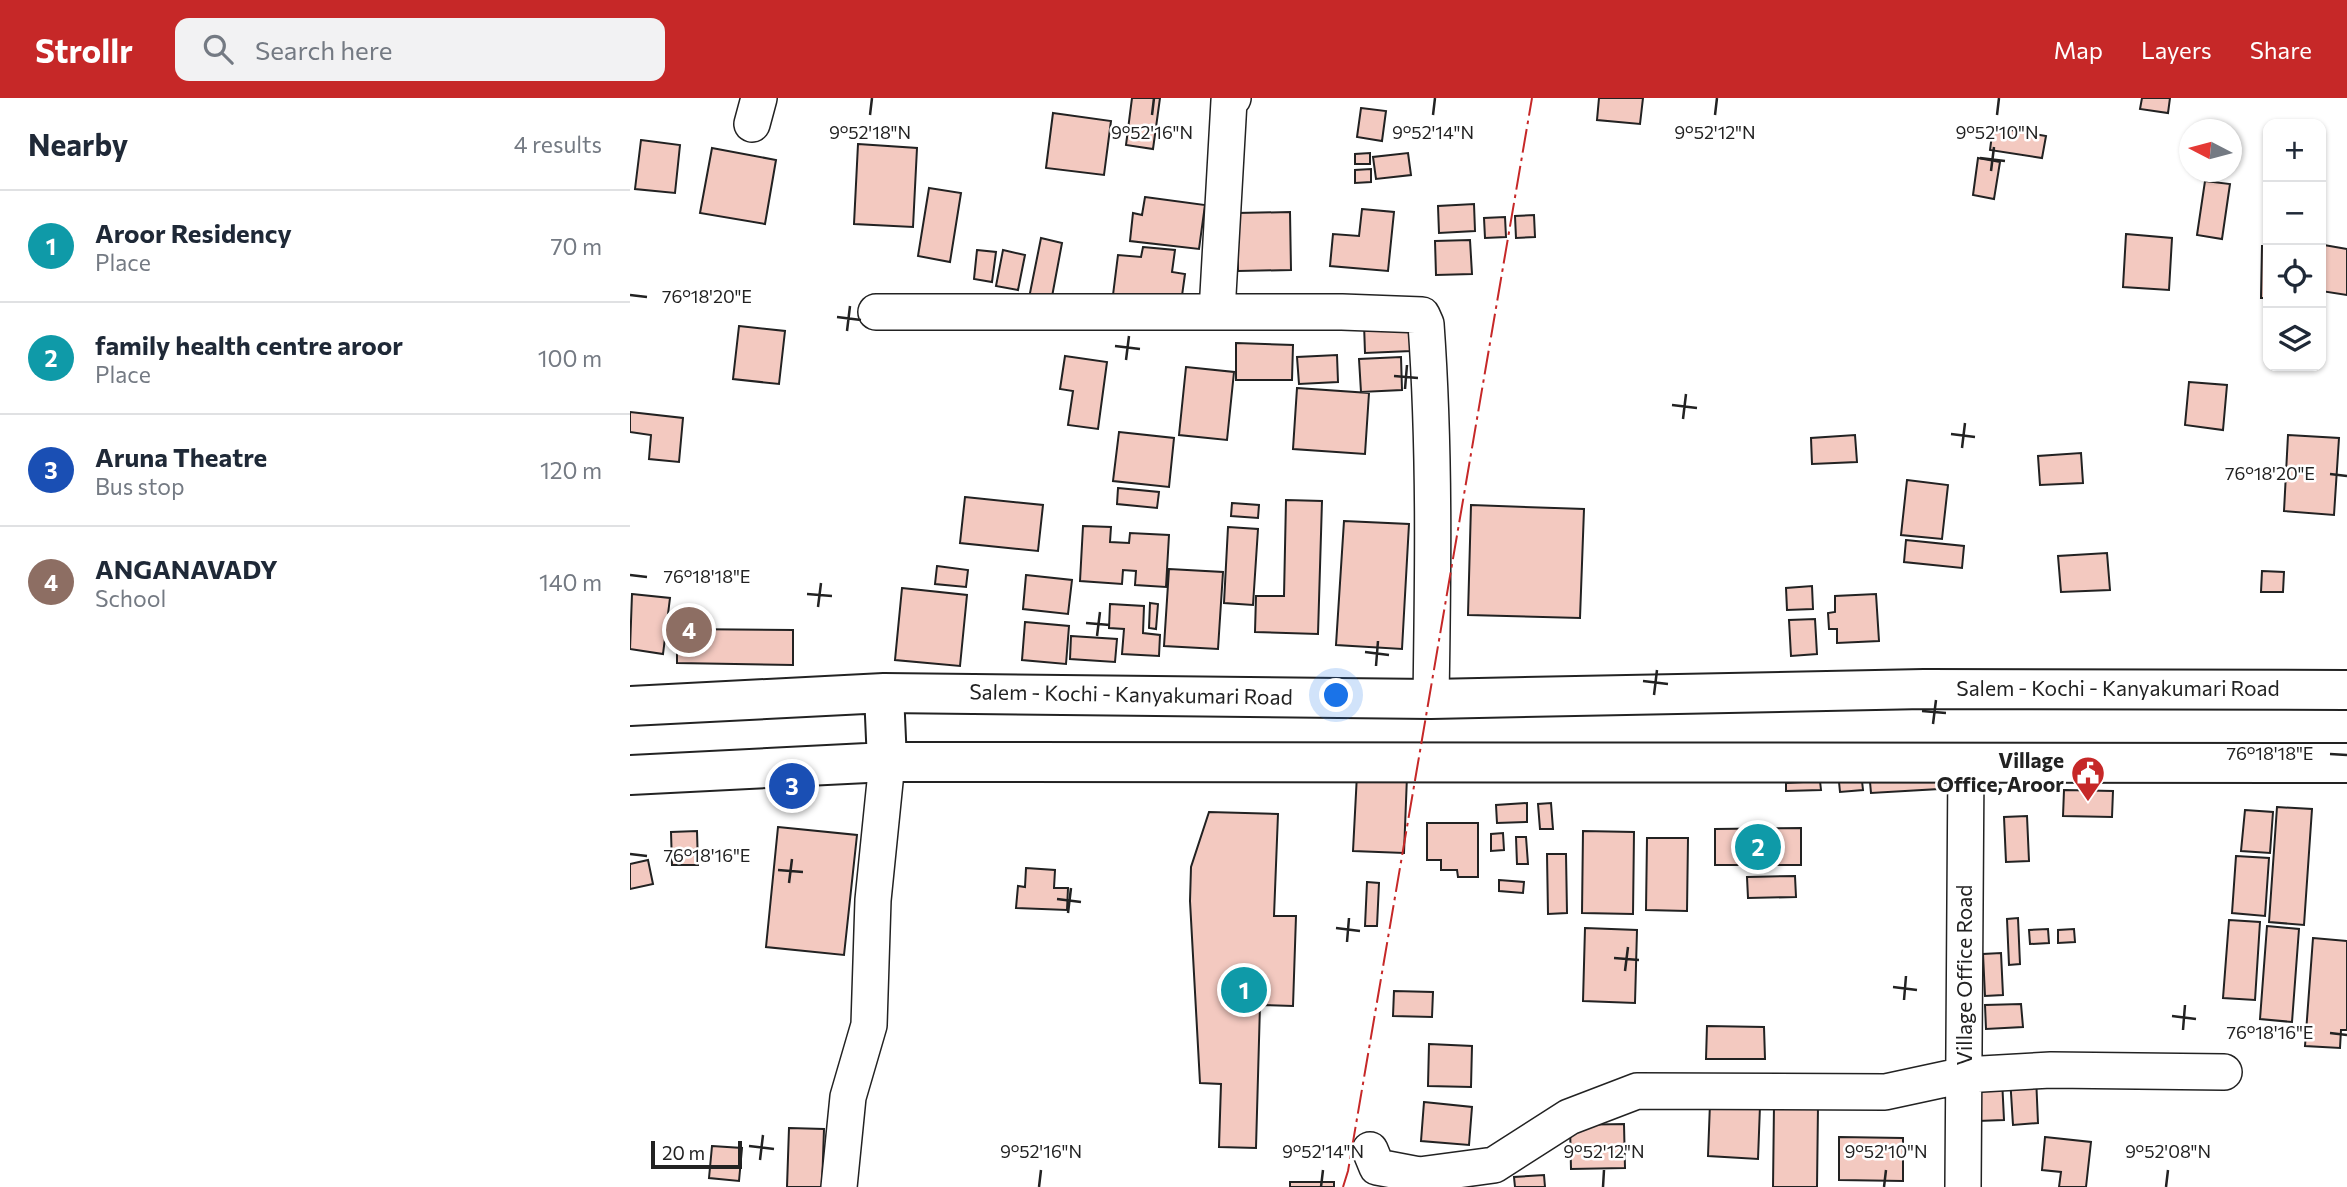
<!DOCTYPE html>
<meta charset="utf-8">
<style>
:root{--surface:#fff;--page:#f2f2f3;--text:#1f2937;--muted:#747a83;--line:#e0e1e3;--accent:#c62828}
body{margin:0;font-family:Commissioner,sans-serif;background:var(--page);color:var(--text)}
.controls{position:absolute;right:21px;top:21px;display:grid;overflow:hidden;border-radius:14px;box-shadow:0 2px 5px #0004}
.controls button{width:63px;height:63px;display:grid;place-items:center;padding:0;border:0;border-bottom:2px solid var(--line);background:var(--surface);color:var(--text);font:35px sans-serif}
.compass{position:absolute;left:1549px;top:21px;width:63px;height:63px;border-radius:50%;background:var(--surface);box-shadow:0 2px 5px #0004;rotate:276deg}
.scale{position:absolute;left:21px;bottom:18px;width:91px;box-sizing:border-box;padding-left:7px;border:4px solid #222;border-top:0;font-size:19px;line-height:24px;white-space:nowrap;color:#222;-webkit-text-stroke:5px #fff;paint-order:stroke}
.you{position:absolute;left:707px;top:598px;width:24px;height:24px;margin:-18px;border:5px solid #fff;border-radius:50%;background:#1a73e8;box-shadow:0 0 0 10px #1a73e833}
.badge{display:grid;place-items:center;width:46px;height:46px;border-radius:50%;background:var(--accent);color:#fff;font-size:23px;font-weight:700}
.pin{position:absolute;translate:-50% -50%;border:4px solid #fff;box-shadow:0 2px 7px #0006}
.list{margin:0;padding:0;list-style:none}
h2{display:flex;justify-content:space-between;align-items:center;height:91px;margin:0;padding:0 28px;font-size:30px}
h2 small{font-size:23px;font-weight:400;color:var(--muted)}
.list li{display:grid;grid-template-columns:46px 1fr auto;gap:21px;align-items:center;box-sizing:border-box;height:112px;padding:0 28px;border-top:2px solid var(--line)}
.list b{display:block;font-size:26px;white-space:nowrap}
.list p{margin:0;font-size:23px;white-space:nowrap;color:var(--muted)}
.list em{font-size:23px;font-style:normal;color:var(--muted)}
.icon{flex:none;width:38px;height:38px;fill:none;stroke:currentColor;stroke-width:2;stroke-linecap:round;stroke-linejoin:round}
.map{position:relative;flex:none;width:1717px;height:1089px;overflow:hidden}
header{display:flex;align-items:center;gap:42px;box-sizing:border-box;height:98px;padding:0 35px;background:var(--accent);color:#fff}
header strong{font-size:33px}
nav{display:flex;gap:38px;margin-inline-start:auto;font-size:24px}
.search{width:490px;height:63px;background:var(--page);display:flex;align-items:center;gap:18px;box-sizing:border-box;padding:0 24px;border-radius:14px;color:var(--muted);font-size:26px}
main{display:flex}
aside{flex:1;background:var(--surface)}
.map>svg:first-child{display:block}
.building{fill:#f3c9c0;stroke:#222;stroke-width:2}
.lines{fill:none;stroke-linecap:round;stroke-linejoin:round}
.minor-casing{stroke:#222;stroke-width:38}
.highway-casing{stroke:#222;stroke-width:42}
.minor{stroke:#fff;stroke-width:35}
.highway{stroke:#fff;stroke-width:38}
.power{stroke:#c62828;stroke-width:2;stroke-dasharray:24 5 3.5 5;stroke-linecap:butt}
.ticks{fill:none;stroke:#222;stroke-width:2.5}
.labels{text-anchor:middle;stroke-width:5;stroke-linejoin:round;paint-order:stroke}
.street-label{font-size:21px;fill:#222;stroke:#fff}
.poi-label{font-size:21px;font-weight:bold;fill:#222;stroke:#fff;text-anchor:end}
.ticks-label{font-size:18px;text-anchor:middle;fill:#222;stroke:#fff;stroke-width:5;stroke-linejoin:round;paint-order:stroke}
</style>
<header>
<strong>Strollr</strong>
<div class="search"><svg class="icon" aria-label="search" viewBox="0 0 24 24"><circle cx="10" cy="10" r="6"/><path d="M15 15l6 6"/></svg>Search here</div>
<nav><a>Map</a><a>Layers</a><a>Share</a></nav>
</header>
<main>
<aside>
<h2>Nearby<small>4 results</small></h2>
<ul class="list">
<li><span class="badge" style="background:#0f9aa8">1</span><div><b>Aroor Residency</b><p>Place</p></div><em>70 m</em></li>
<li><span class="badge" style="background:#0f9aa8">2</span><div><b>family health centre aroor</b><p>Place</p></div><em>100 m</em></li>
<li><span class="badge" style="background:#1a4fb4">3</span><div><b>Aruna Theatre</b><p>Bus stop</p></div><em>120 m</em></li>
<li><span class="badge" style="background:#8d6e63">4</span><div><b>ANGANAVADY</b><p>School</p></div><em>140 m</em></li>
</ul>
</aside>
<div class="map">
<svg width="1717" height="1089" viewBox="0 0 1717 1089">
<rect width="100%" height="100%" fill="#fff"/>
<!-- building -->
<path class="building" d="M502,0h28l-7,51 -27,-4z
M969,0h44l-3,26 -43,-4z
M1512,0h28l-2,15 -28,-4z
M731,10l25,3 -4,30 -25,-4z
M423,15l58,8 -7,54 -58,-7z
M1363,29l53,9 -4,22 -52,-8z
M11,42l39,5 -5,48 -40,-4z
M228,46l59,4 -4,79 -59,-3z
M82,50l64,12 -11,64 -65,-11z
M740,55v11h-15v-10z
M778,55l3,22 -35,4 -3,-22z
M1348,60l22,4 -6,37 -21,-4z
M741,71v13l-16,1v-13z
M1575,83l25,3 -8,55 -25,-4z
M299,90l32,5 -11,69 -32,-6z
M515,99l60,8 -6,44 -69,-8 3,-28 9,2z
M844,106l1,27 -36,2 -1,-27z
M732,111l32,3 -6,59 -58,-5 3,-32 26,2z
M660,114l1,58 -53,1 -1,-58z
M904,117l1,22 -19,1 -1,-22z
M875,119l1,20 -21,1 -1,-20z
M1496,136l46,4 -3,52 -46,-3z
M411,140l21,5 -11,59 -22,-4z
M840,142l2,34 -36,1 -1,-34z
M1694,147l23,4v46l-26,-4v-27z
M1632,148h6v52h-7z
M513,149l32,3 -3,22 13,2 -4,29 -68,-8 5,-40 23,2z
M347,152l19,2 -4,30 -18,-3z
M373,152l22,5 -7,35 -22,-4z
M779,224l2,29 -46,2 -1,-29z
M109,228l46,5 -6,53 -46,-5z
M606,245l57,2 -1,35h-56z
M707,257l1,27 -39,2 -2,-27z
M435,258l42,6 -9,67 -30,-4 5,-34 -13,-2z
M771,259l1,33 -41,2 -2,-33z
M556,269l48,5 -7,68 -48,-5z
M1559,284l38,3 -4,45 -38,-5z
M667,290l72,5 -4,61 -72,-5z
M0,314l53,6 -4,44 -30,-3 2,-24 -21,-3z
M489,334l55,6 -5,49 -56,-6z
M1225,337l2,27 -45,2 -1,-26z
M1658,337l51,3 -5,77 -50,-4z
M1451,355l2,30 -43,2 -2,-29z
M1277,382l41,5 -6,54 -41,-4z
M488,390l41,4 -2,16 -40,-4z
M335,399l78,8 -5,46 -78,-8z
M656,402l36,1 -4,133 -63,-2 1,-36h28z
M602,405l27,2 -1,13 -27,-2z
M841,407l113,4 -4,109 -112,-3z
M714,423l65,3 -7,125 -66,-4z
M453,428l28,1 -1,15 19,1 1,-10 39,2 -3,52 -31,-2 1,-14 -13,-1 -1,14 -42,-3z
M598,429l30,2 -5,76 -29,-2z
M1276,442l58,6 -2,22 -58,-6z
M1477,455l3,37 -49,2 -3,-36z
M307,468l31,4 -2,17 -31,-3z
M539,471l54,3 -5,77 -54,-3z
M1632,473l22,1 -1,20h-22z
M396,477l46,5 -4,34 -45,-5z
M1182,488l1,23 -26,1 -1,-22z
M272,490l65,7 -7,71 -65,-6z
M2,496l38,4 -7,56 -33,-5z
M1246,496l3,47 -42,2v-14h-8l-1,-16 7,-1v-16z
M520,505l8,1 -2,25 -7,-1z
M480,506l34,2 -1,27 17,2 -1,21 -37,-2 2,-25 -15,-1z
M1185,521l2,35 -26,2 -2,-36z
M395,524l44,4 -3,38 -44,-4z
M47,531l116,1v35l-116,-2z
M441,538l46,3 -2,23 -45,-3z
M727,676l50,2 -3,77 -51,-2z
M1308,680l1,11 -68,4 -1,-11z
M1190,683l1,9 -35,1v-8z
M1232,683l1,9 -23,2 -1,-10z
M1434,692l49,1 -1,26 -49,-1z
M897,705v19l-30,1 -1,-18z
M921,705l2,26h-13l-2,-25z
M1647,709l35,2 -8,116 -35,-3z
M1615,712l28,2 -3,41 -29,-2z
M579,714l69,2 -4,102h22l-3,90 -33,-1 -4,143 -37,-1 2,-63 -21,-1 -10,-182 1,-34z
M1397,718l2,45 -23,1 -2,-45z
M797,725h51v54h-20l-1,-7h-16v-10h-14z
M148,729l79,8 -13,120 -78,-8z
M1171,730v37h-86v-36z
M67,733l1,34h-26l-1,-33z
M953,733l51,1 -1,82 -51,-1z
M873,735l1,17 -13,1v-17z
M886,739h10l2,27h-11z
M1017,740h41l-1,73 -41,-1z
M917,756h19l1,59 -19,1z
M1606,758l33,2 -4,58 -33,-3z
M18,762l5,24 -23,5v-25z
M396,770l29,2 -1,18h14l-1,22 -51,-2 2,-22 7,1z
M1165,778l1,21 -48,1 -1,-21z
M869,782l25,2 -1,11 -24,-2z
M737,784l12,1 -2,43h-12z
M1388,820l2,46 -11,1 -2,-46z
M1599,822l31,2 -5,78 -32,-2z
M1637,828l32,3 -7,93 -32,-3z
M955,830l52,2 -2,73 -52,-2z
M1418,831l1,14 -19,1 -1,-14z
M1444,831l1,13 -17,1v-13z
M1683,840l34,3v89h-6l-1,18 -35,-2z
M1371,855l2,42 -18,1 -2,-42z
M764,893l39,1 -1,25 -39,-1z
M1391,906l2,23 -37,2 -1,-24z
M1077,928l57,1 1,32h-59z
M799,946l43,2 -1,41 -43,-1z
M1406,978l2,47 -25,2 -3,-48z
M1372,981l2,41 -26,1 -2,-41z
M794,1004l48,5 -3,38 -48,-4z
M1080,1005l50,3 -2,53 -50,-3z
M1144,1007l44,1 -1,81h-44z
M994,1026l1,44 -54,1 -1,-44z
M159,1030l35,1 -2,58h-35z
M1209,1039l64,1v43l-64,-1z
M1415,1039l46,5 -5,45h-27l2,-15 -19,-2z
M82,1048l30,2 -3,33 -30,-3z
M914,1077l1,12h-30l-1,-10z
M660,1084h44v5h-44z"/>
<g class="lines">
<!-- minor casing -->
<g class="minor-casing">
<path id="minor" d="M122,26l7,-26
M246,214h466l80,3 4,9c9,125 7,250 5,375
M587,214l12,-211 4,-3
M740,1052l7,17 42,8 75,-10 75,-48 68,-26 248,1 79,-17 87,-5 173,2
M209,1089l9,-90 21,-72 4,-125 14,-138
M1333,1089l3,-425"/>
</g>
<!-- highway casing -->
<g class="highway-casing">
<path id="highway" d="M254,595l3,69
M0,608l254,-13 547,6 493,-10 423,1
M0,677l257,-13 1460,1"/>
</g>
<!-- minor -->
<use href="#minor" class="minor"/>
<!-- highway -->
<use href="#highway" class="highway"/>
<!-- power -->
<path class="power" d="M713,1089l5,-16 184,-1073"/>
</g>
<!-- ticks -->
<path class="ticks" d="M240,17l2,-17M522,17l2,-17M803,17l2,-17M1085,17l2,-17M1367,17l2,-17M1350,60l25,3M1361,73l3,-24M0,197l17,2M207,219l24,3M217,233l3,-25M485,248l25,3M496,262l3,-24M764,278l24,2M775,291l2,-24M1042,307l25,3M1053,321l3,-25M1321,336l24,3M1332,350l3,-25M1700,376l17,2M0,477l17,2M177,496l25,2M188,509l3,-24M456,525l24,2M467,538l3,-24M735,554l24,3M746,568l2,-25M1013,583l25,3M1024,597l3,-25M1292,613l24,2M1303,626l3,-24M1700,656l17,1M0,756l17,2M148,772l25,2M159,785l3,-24M427,801l24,3M438,815l3,-25M706,830l24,3M717,844l2,-24M984,860l25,2M995,873l3,-24M1263,889l24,3M1274,902l2,-24M1542,918l24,3M1553,932l2,-25M1700,935l17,2M119,1048l25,3M130,1062l3,-25M409,1089l2,-17M691,1089l2,-17M973,1089l1,-17M1254,1089l2,-17M1536,1089l2,-17"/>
<!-- icons -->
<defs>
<g id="civic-pin" transform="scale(1.75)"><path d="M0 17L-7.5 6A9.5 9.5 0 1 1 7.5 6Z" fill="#c62828" stroke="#fff"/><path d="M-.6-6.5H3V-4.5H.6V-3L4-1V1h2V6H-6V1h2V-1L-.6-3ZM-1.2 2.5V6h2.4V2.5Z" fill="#fff"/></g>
</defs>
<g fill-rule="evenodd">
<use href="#civic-pin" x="1458" y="675"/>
</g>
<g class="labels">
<!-- street labels -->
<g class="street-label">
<text x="1488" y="598">Salem - Kochi - Kanyakumari Road</text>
<text transform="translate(501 597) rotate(1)" y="7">Salem - Kochi - Kanyakumari Road</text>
<text transform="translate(1335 877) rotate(-90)" y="7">Village Office Road</text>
</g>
<!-- poi labels -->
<g class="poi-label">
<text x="1434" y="670">Village<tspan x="1434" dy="24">Office, Aroor</tspan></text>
</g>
</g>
<g class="ticks-label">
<text x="240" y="41">9°52'18"N</text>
<text x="522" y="41">9°52'16"N</text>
<text x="803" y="41">9°52'14"N</text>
<text x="1085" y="41">9°52'12"N</text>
<text x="1367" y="41">9°52'10"N</text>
<text x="77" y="205">76°18'20"E</text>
<text x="1640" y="382">76°18'20"E</text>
<text x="77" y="485">76°18'18"E</text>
<text x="1640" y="662">76°18'18"E</text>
<text x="77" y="764">76°18'16"E</text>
<text x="1640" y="941">76°18'16"E</text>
<text x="411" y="1060">9°52'16"N</text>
<text x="693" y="1060">9°52'14"N</text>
<text x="974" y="1060">9°52'12"N</text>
<text x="1256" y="1060">9°52'10"N</text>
<text x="1538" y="1060">9°52'08"N</text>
</g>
</svg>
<div class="controls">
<button>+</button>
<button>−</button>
<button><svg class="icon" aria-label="locate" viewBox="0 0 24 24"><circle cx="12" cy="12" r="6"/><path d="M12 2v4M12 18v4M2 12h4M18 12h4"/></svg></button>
<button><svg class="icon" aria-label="layers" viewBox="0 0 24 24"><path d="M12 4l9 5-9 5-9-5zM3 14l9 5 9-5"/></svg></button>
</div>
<svg class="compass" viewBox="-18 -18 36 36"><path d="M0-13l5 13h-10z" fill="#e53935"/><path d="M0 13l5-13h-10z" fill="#747a83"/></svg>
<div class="scale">20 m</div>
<div class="you"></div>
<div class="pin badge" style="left:614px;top:892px;background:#0f9aa8">1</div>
<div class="pin badge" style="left:1128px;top:749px;background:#0f9aa8">2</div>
<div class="pin badge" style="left:162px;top:688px;background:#1a4fb4">3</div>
<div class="pin badge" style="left:59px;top:532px;background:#8d6e63">4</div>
</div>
</main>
